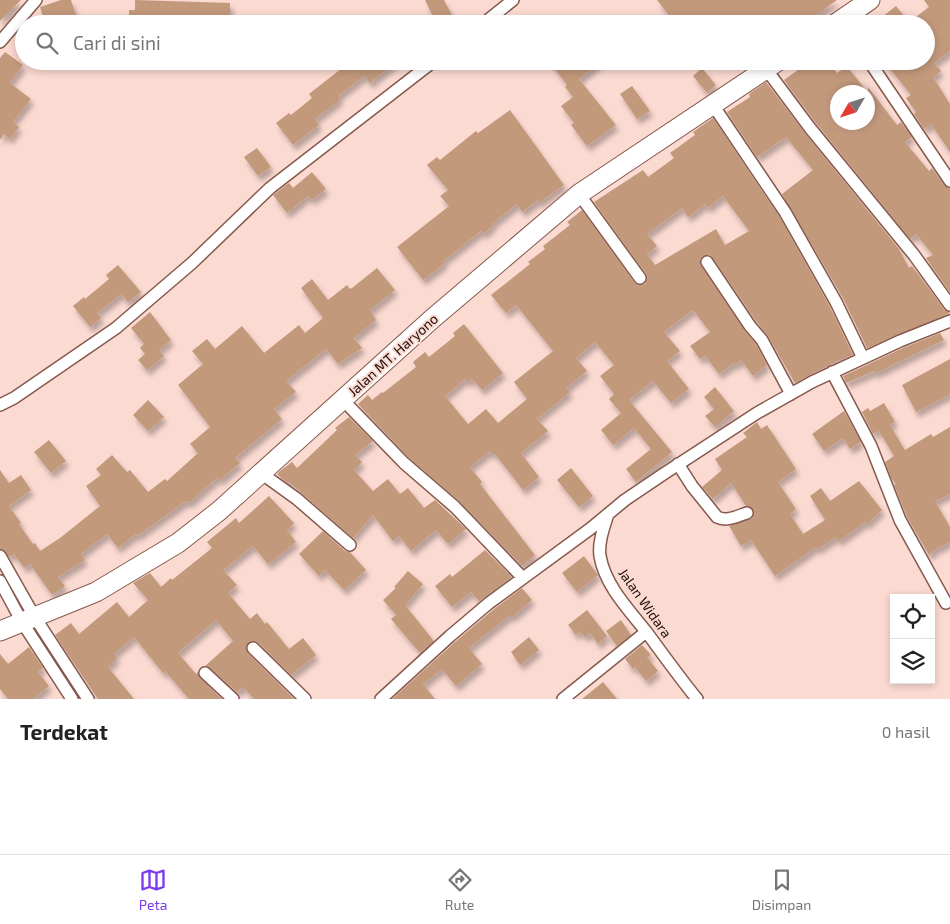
<!DOCTYPE html>
<html lang="id">
<style>
:root{--surface:#fff;--page:#f6f6f6;--text:#222;--muted:#767676;--line:#e0e0e0;--accent:#7c3aed}
body{margin:0;font-family:"Exo 2",sans-serif;background:var(--page);color:var(--text)}
.controls{position:absolute;right:15px;bottom:15px;display:grid;overflow:hidden;border-radius:0px;box-shadow:0 2px 8px #0003}
.controls button{width:45px;height:45px;display:grid;place-items:center;padding:0;border:0;border-bottom:1px solid var(--line);background:var(--surface);color:var(--text);font:25px sans-serif}
.compass{position:absolute;left:830px;top:85px;width:45px;height:45px;border-radius:50%;background:var(--surface);box-shadow:0 2px 8px #0003;rotate:231deg}
.list{margin:0;padding:0;list-style:none}
h2{display:flex;justify-content:space-between;align-items:center;height:65px;margin:0;padding:0 20px;font-size:21px}
h2 small{font-size:16px;font-weight:400;color:var(--muted)}
.icon{flex:none;width:28px;height:28px;fill:none;stroke:currentColor;stroke-width:2;stroke-linecap:round;stroke-linejoin:round}
.map{position:relative;flex:none;width:950px;height:699px;overflow:hidden}
.search{position:absolute;background:var(--surface);box-shadow:0 2px 8px #0003;left:15px;right:15px;top:15px;height:55px;display:flex;align-items:center;gap:12px;box-sizing:border-box;padding:0 18px;border-radius:28px;color:var(--muted);font-size:19px}
.sheet{height:155px;background:var(--surface)}
nav{display:flex;justify-content:space-around;align-items:center;box-sizing:border-box;height:70px;border-top:1px solid var(--line);background:var(--surface);font-size:14px;color:var(--muted)}
nav a{display:grid;justify-items:center;gap:2px}
nav .on{color:var(--accent)}
.map>svg:first-child{display:block}
.building{fill:#c3997c;fill-rule:evenodd;filter:url(#shadow)}
.lines{fill:none;stroke-linecap:round;stroke-linejoin:round}
.street-casing{stroke:#86594c;stroke-width:14}
.primary-casing{stroke:#86594c;stroke-width:21}
.street{stroke:#fff;stroke-width:11}
.primary{stroke:#fff;stroke-width:19}
.labels{text-anchor:middle;stroke-width:4;stroke-linejoin:round;paint-order:stroke}
.street-label{font-size:14px;fill:#200f0a;stroke:#fbdad1}
</style>
<div class="map">
<svg width="950" height="699" viewBox="0 0 950 699">
<defs>
<filter id="shadow"><feDropShadow dx="3" dy="5.5" stdDeviation="2.5" flood-color="#0004"/></filter>
</defs>
<rect width="100%" height="100%" fill="#fbdad1"/>
<!-- building -->
<path class="building" d="M0,0h21l-21,21z
M61,0h10l8,24h-34l-5,-17z
M135,0l95,3v21h-101v-14h6z
M425,0h19l8,15 -16,8z
M657,0h180l-33,24h-128z
M924,0h26v51l-16,12 7,8 -8,6 17,27v48l-19,-28 -7,5 -10,-15 2,-2 -10,-14 5,-3 -27,-34h42v-37h-53l23,-18 13,16 20,-15z
M5,52l18,13 -13,18 21,16 -18,23 6,5 -9,12 -6,-5 -4,6v-82z
M351,61h46l-27,22 -6,-7 -26,20 3,3 -26,20 4,6 -26,20 -17,-22 13,-10 2,2 21,-17 -3,-4z
M549,61h53l-23,18 37,46 -29,21 -16,-21 3,-2 -13,-17 12,-9 -8,-10 2,-2z
M798,61h29l10,12 10,-7 20,26h-29v30h30v-35l29,38 4,-3 11,15 -7,5 24,29 3,-3 12,17 6,3v104l-24,-34 7,-3 -17,-21 -6,5 -94,-116 -32,-43 18,-13z
M702,68l14,17 -9,8 -14,-17z
M766,82l38,50 95,117 10,19 3,-2 32,43 6,4 -83,35 -24,-50 -61,-104 31,-24 -27,-33 -29,20 -30,-45 23,-15 -1,-3z
M632,86l18,25 -13,8 -17,-25z
M510,110l54,75 -24,17 -2,-2 -16,12 -5,-8 -25,20 1,2 -10,8 -2,-3 -38,30 2,2 -22,17 -26,-33 52,-41 -9,-10 8,-6 -21,-25 10,-8 3,3 36,-29 2,2z
M713,118l66,98 50,89 24,50 -18,7 -40,21 -27,-47 -12,-15 -43,-63 -3,-3 -7,1 -3,3 1,7 43,64 12,14 11,21 -14,11 -12,-16 -6,5 -1,-2 -15,11 -14,-18 -5,3 -10,-13 20,-14 -17,-22 -29,22 16,19 -13,10 22,28 -18,14 -18,-22 -24,19 43,52 -36,30 -10,-13 25,-20 -17,-21 -21,17 -12,-15 20,-17 -12,-14 5,-5 -14,-18 14,-11 -19,-23 -19,16 11,13 -21,17 4,4 -33,27 11,12 -27,22 18,24 -16,13 -28,-36 -2,1 -3,-4 -20,16 12,15 -2,2 55,71 -13,11 -62,-64 -51,-44 -51,-54 10,-9 4,5 10,-8 1,1 33,-26 -3,-5 12,-10 4,5 26,-21 -2,-3 11,-9 39,49 -21,17 -10,-11 -4,3 -3,-3 -20,17 23,28 18,-15 12,14 29,-24 -13,-17 39,-31 -37,-46 -10,8 -15,-18 39,-31 -2,-2 17,-13 -2,-3 27,-21 -3,-3 15,-12 52,72 6,3 5,-1 2,-6 -1,-4 -52,-72 49,-32 5,7 26,-19 -4,-5 25,-18 -2,-3zM723,196l26,35 -24,14 -9,-16 -61,36 -8,-11 10,-8 -10,-12 35,-26 6,9 17,-13 3,4z
M257,148l14,19 -13,9 -14,-19z
M312,172l14,17 -14,11 -4,-4 -21,17 -14,-18 16,-12 4,5z
M118,265l23,27 -13,10 -7,-8 -24,19 4,5 -11,9 -17,-21 11,-9 1,2 24,-20 -3,-4z
M377,268l18,22 -25,20 6,10 -22,18 8,10 -24,16 -12,-15 -40,32 10,11 -22,17 8,10 -47,39 5,5 -20,17 -3,-2 -28,25 -3,-2 -49,35 -1,-2 -18,14 -11,-14 -26,20 4,6 -27,17 7,9 -13,9 -22,-31 -6,4 -10,-14 -5,3 -5,-7 -4,-1v-79l9,13 12,-8 10,15 -22,16 12,17 -2,1 14,20 2,-1 5,8 20,-13 40,-32 -14,-20 15,-11 -5,-6 16,-14 15,17 3,-2 18,22 17,-13 2,2 31,-28 -8,-9 20,-17 -32,-42 25,-21 -11,-13 15,-12 8,10 27,-23 22,27 35,-28 6,8 18,-15 -22,-30 11,-9 16,21 19,-15 3,4 2,-1z
M150,312l21,28 -12,10 5,6 -17,14 -9,-10 7,-6 -5,-6 4,-4 -13,-16z
M940,333l4,7 -68,33 -2,-2 -28,12 -3,-7 60,-28z
M950,359v35l-34,18 -14,-27z
M715,387l19,24 -19,16 -10,-11 9,-7 -10,-12z
M148,400l16,17 -16,14 -15,-16z
M884,403l11,19 -5,3 15,25 26,-16 2,3 17,-10v67l-15,7 15,26v15l-14,7 -7,6 -22,-38 -13,-32 2,-1 -5,-6 -6,-16 9,-6 -15,-25 -6,3 -11,-22 6,-4 2,3z
M844,411l17,31 -11,7 -7,-11 -19,13 -12,-17z
M349,417l24,24 -18,14 7,7 -8,8 19,21 15,-12 12,15 8,-6 16,20 11,-8 31,29 -18,15 -12,-14 -25,21 -12,-15 -6,5 -20,-26 -20,23 -64,-56 -2,1 -6,-5 -4,-4 3,-3 12,-9 5,6 40,-38 -2,-2z
M757,422l4,7 6,-4 29,44 -18,13 18,27 -6,5 13,20 22,-14 -15,-24 11,-8 9,13 29,-20 23,29 -15,14 -2,-2 -26,19 -3,-4 -18,12 -2,-2 -41,29 -24,-36 -10,6 -12,-20 23,-8 2,-4 -2,-6 -6,-2 -15,-23 -18,16 -11,-12 20,-17 -7,-11 32,-22 -4,-4z
M49,440l17,21 -15,12 -17,-21z
M571,468l22,28 -14,11 -22,-27z
M269,496l25,27 -7,7 9,12 -28,22 -15,-18 -30,24 14,15 -9,8 22,26 7,-6 8,11 2,-2 22,27 14,-11 13,17 -25,20 -33,-33 -7,-1 -5,5 2,7 46,46h-40l-11,-12 -6,5 -27,-24 -5,-2 28,-25 -17,-21 -38,33 18,21 2,-2 2,6 22,21h-33l-24,-28 -2,2 -29,-36 -20,17 3,4 -9,9 26,32h-36l-43,-64 16,-12 8,11 38,-32 12,15 19,-17 -15,-17 17,-10 11,14 10,-9 1,2 40,-32 -5,-6 29,-24 3,5z
M323,531l22,20 5,1 16,18 -22,20 -19,-20 -6,6 -20,-22z
M485,550l27,27 -33,24 -8,-9 -19,15 -17,-21 15,-12 2,3z
M584,556l14,19 -21,17 -15,-19z
M408,571l15,13 -18,21 29,36 -14,12 -29,-34 5,-4 -13,-15 13,-12 -2,-1z
M522,588l10,12 -20,17 -2,-2 -41,33 13,16 -26,22 -14,-17 -19,15 12,15h-43l63,-57 39,-33z
M587,610l20,26 -9,8 -8,-11 -5,4 -5,-6 -4,4 -8,-10z
M621,620l10,15 -14,11 -11,-15z
M529,637l10,13 -19,15 -9,-13z
M642,645l9,10 -4,2 11,14 -12,10 -11,-14 -2,2 -8,-10z
M29,647l14,21 -5,4 11,14 -16,13h-25l-8,-10v-35l8,10z
M603,682l14,17h-35z"/>
<g class="lines">
<!-- street casing -->
<g class="street-casing">
<path id="street" d="M483,24l30,-24
M0,42l36,-42
M869,61l81,120
M766,69l44,59 104,127 36,50
M713,105l72,107 51,90 27,56
M579,194l61,84
M707,262l43,64 12,14 29,54
M832,372l39,74 29,74 46,83
M343,400l61,63 51,44 67,70
M0,405l14,-7 102,-70 76,-65 78,-75 164,-127
M678,464l14,22 25,31c10,5 20,-1 30,-4
M261,473l36,26 53,46
M608,514c-4,13 -10,28 -8,42 5,30 30,55 48,78 16,22 32,44 49,65
M0,556l34,60 54,83
M0,581l22,41 50,77
M253,648l52,51
M205,673l28,26
M381,699l69,-63 39,-33 101,-74 35,-29 37,-25 95,-62 55,-31 88,-41 50,-20
M563,699l83,-67"/>
</g>
<!-- primary casing -->
<g class="primary-casing">
<path id="primary" d="M835,24l35,-24
M0,631l96,-39 82,-49 41,-32 213,-192 147,-125 199,-133"/>
</g>
<!-- street -->
<use href="#street" class="street"/>
<!-- primary -->
<use href="#primary" class="primary"/>
</g>
<g class="labels">
<!-- street labels -->
<g class="street-label">
<text transform="translate(393 355) rotate(-42)" y="5">Jalan MT. Haryono</text>
<text transform="translate(645 603) rotate(55)" y="5">Jalan Widara</text>
</g>
</g>
</svg>
<div class="controls">
<button><svg class="icon" aria-label="locate" viewBox="0 0 24 24"><circle cx="12" cy="12" r="6"/><path d="M12 2v4M12 18v4M2 12h4M18 12h4"/></svg></button>
<button><svg class="icon" aria-label="layers" viewBox="0 0 24 24"><path d="M12 4l9 5-9 5-9-5zM3 14l9 5 9-5"/></svg></button>
</div>
<svg class="compass" viewBox="-18 -18 36 36"><path d="M0-13l5 13h-10z" fill="#e53935"/><path d="M0 13l5-13h-10z" fill="#767676"/></svg>
<div class="search"><svg class="icon" aria-label="search" viewBox="0 0 24 24"><circle cx="10" cy="10" r="6"/><path d="M15 15l6 6"/></svg>Cari di sini</div>
</div>
<section class="sheet">
<h2>Terdekat<small>0 hasil</small></h2>
<ul class="list">
</ul>
</section>
<nav>
<a class="on"><svg class="icon" aria-label="map" viewBox="0 0 24 24"><path d="M3 6l6-2 6 2 6-2v14l-6 2-6-2-6 2zM9 4v14M15 6v14"/></svg>Peta</a>
<a><svg class="icon" aria-label="directions" viewBox="0 0 24 24"><path d="M12 3l9 9-9 9-9-9zM9 14v-3h6M13 9l2 2-2 2"/></svg>Rute</a>
<a><svg class="icon" aria-label="saved" viewBox="0 0 24 24"><path d="M7 4h10v16l-5-4-5 4z"/></svg>Disimpan</a>
</nav>
